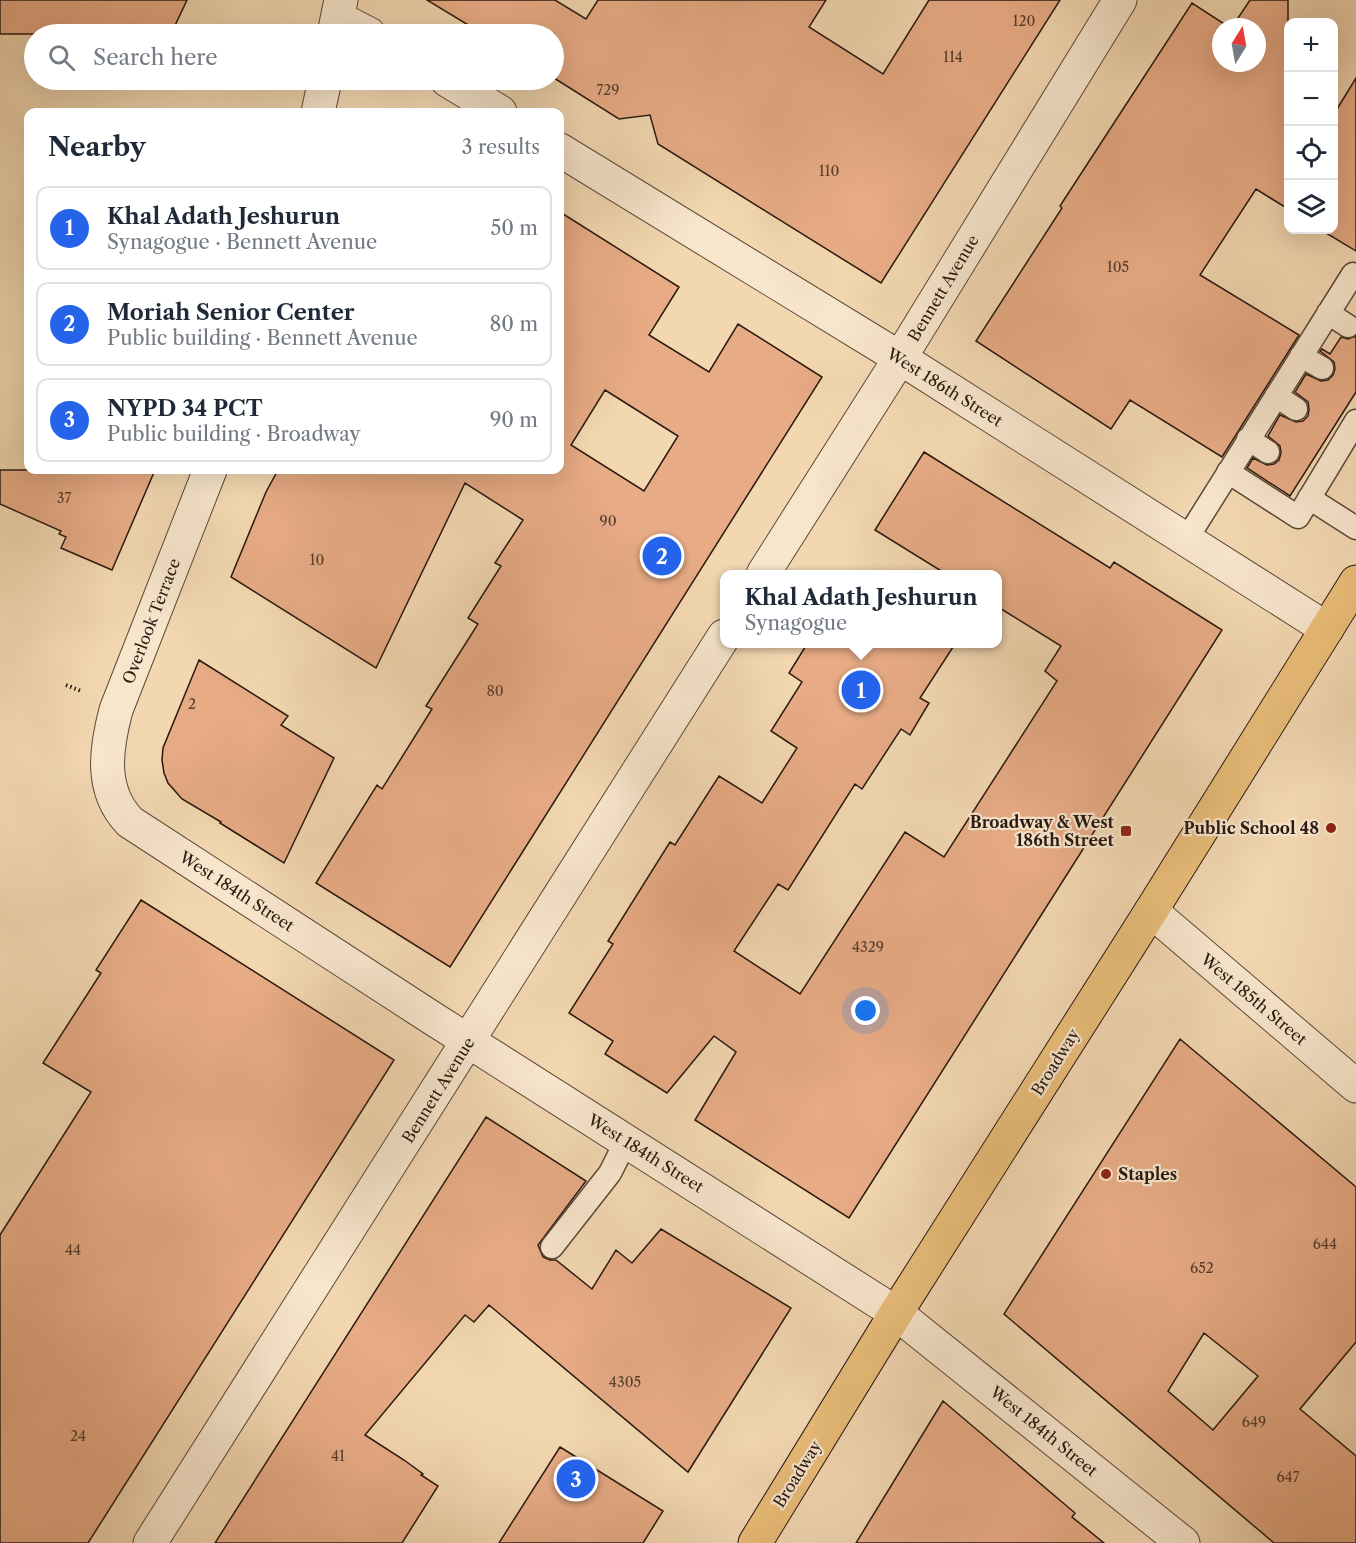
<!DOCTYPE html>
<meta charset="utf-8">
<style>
:root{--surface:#fff;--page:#f2f2f3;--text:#1f2937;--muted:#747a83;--line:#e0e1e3;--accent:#2563eb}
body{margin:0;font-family:"Libre Caslon Text",serif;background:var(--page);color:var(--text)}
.controls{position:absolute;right:18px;top:18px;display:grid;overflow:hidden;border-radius:12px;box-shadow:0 6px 24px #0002}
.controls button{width:54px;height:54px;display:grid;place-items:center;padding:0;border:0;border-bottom:2px solid var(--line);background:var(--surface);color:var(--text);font:30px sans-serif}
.compass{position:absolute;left:1212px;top:18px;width:54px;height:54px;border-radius:50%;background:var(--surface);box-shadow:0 6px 24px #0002;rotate:11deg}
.you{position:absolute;left:866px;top:1011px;width:21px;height:21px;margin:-15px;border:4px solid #fff;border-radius:50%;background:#1a73e8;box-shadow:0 0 0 9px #1a73e833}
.badge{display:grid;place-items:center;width:39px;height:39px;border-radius:50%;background:var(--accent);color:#fff;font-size:20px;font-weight:700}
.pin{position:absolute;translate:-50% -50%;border:3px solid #fff;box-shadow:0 2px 6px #0006}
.popup{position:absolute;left:720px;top:570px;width:282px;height:78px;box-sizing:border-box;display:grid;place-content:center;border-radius:12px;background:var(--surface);filter:drop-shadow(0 2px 4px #0005);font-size:20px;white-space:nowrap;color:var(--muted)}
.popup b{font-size:22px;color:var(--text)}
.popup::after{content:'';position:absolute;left:50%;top:100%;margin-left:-12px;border:12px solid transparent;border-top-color:var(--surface)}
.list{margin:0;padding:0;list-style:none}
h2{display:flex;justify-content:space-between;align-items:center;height:78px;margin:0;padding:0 24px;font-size:26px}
h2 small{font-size:20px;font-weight:400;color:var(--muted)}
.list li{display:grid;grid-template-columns:39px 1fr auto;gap:18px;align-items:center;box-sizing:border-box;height:84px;margin:0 12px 12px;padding:0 12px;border:2px solid var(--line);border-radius:12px}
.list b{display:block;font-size:22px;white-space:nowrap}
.list p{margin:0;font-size:20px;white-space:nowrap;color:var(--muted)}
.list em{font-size:20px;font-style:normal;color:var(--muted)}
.icon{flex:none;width:33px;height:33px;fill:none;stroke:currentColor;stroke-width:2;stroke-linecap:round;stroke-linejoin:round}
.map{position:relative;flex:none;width:1356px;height:1543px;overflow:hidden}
.search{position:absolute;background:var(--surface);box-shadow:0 6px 24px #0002;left:24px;top:24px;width:540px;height:66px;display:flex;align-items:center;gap:15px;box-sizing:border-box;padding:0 21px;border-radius:33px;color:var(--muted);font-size:22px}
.panel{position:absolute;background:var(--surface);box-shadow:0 6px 24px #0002;left:24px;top:108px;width:540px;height:366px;border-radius:12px}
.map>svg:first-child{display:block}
.building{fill:#e7ab85;stroke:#291810;stroke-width:1.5;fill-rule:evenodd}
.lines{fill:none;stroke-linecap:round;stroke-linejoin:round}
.service-casing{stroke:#5b4838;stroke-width:25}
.minor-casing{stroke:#5b4838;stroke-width:35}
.tertiary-casing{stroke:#5b4838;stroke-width:35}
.primary-casing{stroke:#291810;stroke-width:35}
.path{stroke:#291810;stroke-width:4;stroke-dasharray:1.5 3;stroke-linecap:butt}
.service{stroke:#f7e5cc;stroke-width:22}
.minor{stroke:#f7e5cc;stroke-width:33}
.tertiary{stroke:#f7e5cc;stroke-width:33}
.primary{stroke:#e9bc78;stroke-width:33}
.poi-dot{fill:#8f2418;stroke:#f7e5cc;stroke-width:2}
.labels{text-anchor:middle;stroke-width:4.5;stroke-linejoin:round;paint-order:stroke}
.number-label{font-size:14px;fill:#583d2d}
.street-label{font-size:16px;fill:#291810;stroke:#f7e5cc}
.poi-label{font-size:16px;font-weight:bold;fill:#291810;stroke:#f7e5cc;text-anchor:end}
</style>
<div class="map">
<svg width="1356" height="1543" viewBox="0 0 1356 1543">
<rect width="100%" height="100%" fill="#f2d7b1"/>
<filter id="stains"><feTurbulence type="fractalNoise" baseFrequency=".00333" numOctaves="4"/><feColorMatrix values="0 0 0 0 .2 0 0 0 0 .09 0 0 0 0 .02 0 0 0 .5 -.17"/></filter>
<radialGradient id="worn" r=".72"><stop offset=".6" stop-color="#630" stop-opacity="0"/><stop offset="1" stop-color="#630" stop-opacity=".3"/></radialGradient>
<!-- building -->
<path class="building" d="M0,0h187l-16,34h-171z
M427,0h128l31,19 12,-19h228l-17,27 74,47 46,-74h131l-179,283 -223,-139 -8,-29 -31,4 -65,-41v-44h-71z
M1250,0h38v209l-32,-20 -56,86 99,60 -77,122 -92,-57 -19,29 -135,-88 86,-133 -2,-2 132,-203 37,24h-8v36h36v-36h-25z
M1356,78v173l-35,-21h13v-116z
M560,212l119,75 -30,48 60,37 29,-48 84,53 -372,590 -134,-84 61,-98 5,4 50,-80 -6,-3 52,-82 -10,-6 33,-52 -6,-3 28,-43 -58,-37 -89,185 -145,-91 35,-85 12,-22h282zM605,390l73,46 -34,55 -73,-46z
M1356,336v56l-66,104 -43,-28 6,-10 14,7 7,-1 5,-4 2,-7 -1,-7 -12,-10 12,-21 16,7 7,-1 5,-5 1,-7 -1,-7 -13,-10 11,-18 15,7 7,-1 5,-5 2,-6 -1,-7 -14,-11 2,-2 8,5 11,-17 7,2z
M924,452l186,116 4,-6 108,68 -373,588 -154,-98 41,-68 -22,-16 -47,57 -62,-39 8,-13 -44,-28 44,-69 -5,-3 62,-99 5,3 44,-69 43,27 35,-55 -26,-17 31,-49 -13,-9 18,-29h148l-35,54 9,5 -19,32 -9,-6 -39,60 -7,-5 -67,106 -10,-6 -44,67 66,43 105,-162 39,25 113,-176 -12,-10 16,-25 -63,-39v-33h-52l-71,-44z
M0,470h155l-43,100 -51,-22 5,-11 -7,-3 2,-3 -61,-27z
M199,660l89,56 -7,9 53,33 -50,105 -64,-40 1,-1 -39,-23 -14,-16 -4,-10 -2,-13 1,-12z
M141,900l253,160 -306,483h-88v-308l91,-143 -48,-29 58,-90 -5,-3z
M1180,1039l176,148v155l-56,67 56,47v87h-82l-270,-229zM1204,1333l54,43 -45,54 -45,-39z
M486,1117l100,64 -48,64 5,12 7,3h6l36,29 24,-39 16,13 29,-34 130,79 -103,164 -199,-167 -15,17 -9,-7 -100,120 39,25 19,14 -2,1 17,11 -36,57h-187z
M943,1401l132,112 -3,4 32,26h-248z
M560,1447l103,64 -20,32h-144z"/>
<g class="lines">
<!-- service casing -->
<g class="service-casing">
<path id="service" d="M1328,313l20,13
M1301,356l21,12
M1276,396l20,13
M1248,439l20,13
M1228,472l70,45 58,-96
M1309,498l47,30
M1186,540l167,-266 3,1
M552,1247l58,-74 16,-32"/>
</g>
<!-- minor casing -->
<g class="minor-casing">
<path id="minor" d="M338,18l31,16
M447,80l53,32
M560,150l340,208 427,271
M763,574l137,-216 220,-358
M1151,911l205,175
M896,1313l287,230
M150,1543l574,-907"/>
</g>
<!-- tertiary casing -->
<g class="tertiary-casing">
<path id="tertiary" d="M334,34l7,-34
M318,112l7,-32
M210,470l-94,240c-10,38 -17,80 14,112l302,196 464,295"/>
</g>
<!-- primary casing -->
<g class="primary-casing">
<path id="primary" d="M755,1543l141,-230 255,-402 205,-329"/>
</g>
<!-- path -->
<path class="path" d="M66,685l15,6"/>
<!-- service -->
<use href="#service" class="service"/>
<!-- minor -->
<use href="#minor" class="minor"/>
<!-- tertiary -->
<use href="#tertiary" class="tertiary"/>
<!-- primary -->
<use href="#primary" class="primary"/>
</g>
<!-- markers -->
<g class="poi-dot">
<circle cx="1331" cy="828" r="6"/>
<rect x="1120" y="825" width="12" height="12" rx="3"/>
<circle cx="1106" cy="1174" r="6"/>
</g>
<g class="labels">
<!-- number labels -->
<g class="number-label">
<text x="1024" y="26">120</text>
<text x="953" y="62">114</text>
<text x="608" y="95">729</text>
<text x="829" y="176">110</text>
<text x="1118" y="272">105</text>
<text x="64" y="503">37</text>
<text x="608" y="526">90</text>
<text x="317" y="565">10</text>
<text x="495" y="696">80</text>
<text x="192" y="709">2</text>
<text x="868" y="952">4329</text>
<text x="1325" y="1249">644</text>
<text x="73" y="1255">44</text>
<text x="1202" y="1273">652</text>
<text x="625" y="1387">4305</text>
<text x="1254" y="1427">649</text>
<text x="78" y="1441">24</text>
<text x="338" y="1461">41</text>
<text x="1288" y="1482">647</text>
</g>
<!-- street labels -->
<g class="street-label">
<text transform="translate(943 288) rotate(-59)" y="6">Bennett Avenue</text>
<text transform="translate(945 387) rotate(32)" y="6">West 186th Street</text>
<text transform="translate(151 621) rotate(-69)" y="6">Overlook Terrace</text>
<text transform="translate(237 891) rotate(33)" y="6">West 184th Street</text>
<text transform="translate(1254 999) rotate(40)" y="6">West 185th Street</text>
<text transform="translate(1055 1062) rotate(-58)" y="6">Broadway</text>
<text transform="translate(438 1090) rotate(-58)" y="6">Bennett Avenue</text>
<text transform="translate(646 1153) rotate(32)" y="6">West 184th Street</text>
<text transform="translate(1044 1431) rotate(39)" y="6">West 184th Street</text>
<text transform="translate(797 1474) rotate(-58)" y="6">Broadway</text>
</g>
<!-- poi labels -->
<g class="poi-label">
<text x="1114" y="828">Broadway &amp; West<tspan x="1114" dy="18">186th Street</tspan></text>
<text x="1319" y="834">Public School 48</text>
<text x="1118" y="1180" text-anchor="start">Staples</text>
</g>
</g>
<rect width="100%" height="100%" filter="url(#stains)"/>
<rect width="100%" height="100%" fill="url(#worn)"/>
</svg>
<div class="controls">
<button>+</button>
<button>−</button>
<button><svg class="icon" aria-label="locate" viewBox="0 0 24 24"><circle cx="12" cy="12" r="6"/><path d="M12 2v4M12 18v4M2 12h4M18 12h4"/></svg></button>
<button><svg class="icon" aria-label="layers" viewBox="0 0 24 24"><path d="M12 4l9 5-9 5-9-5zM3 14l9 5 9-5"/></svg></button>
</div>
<svg class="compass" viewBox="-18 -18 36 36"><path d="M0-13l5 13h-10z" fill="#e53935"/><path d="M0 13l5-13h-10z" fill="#747a83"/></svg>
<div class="you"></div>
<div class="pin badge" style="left:861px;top:690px">1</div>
<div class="popup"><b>Khal Adath Jeshurun</b>Synagogue</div>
<div class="pin badge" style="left:662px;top:556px">2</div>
<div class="pin badge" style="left:576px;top:1479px">3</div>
<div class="search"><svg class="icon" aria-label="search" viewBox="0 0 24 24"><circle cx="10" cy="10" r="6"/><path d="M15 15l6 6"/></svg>Search here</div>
<section class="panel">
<h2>Nearby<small>3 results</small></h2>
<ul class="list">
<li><span class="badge">1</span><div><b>Khal Adath Jeshurun</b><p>Synagogue · Bennett Avenue</p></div><em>50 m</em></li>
<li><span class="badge">2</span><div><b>Moriah Senior Center</b><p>Public building · Bennett Avenue</p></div><em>80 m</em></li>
<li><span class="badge">3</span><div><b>NYPD 34 PCT</b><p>Public building · Broadway</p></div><em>90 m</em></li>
</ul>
</section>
</div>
